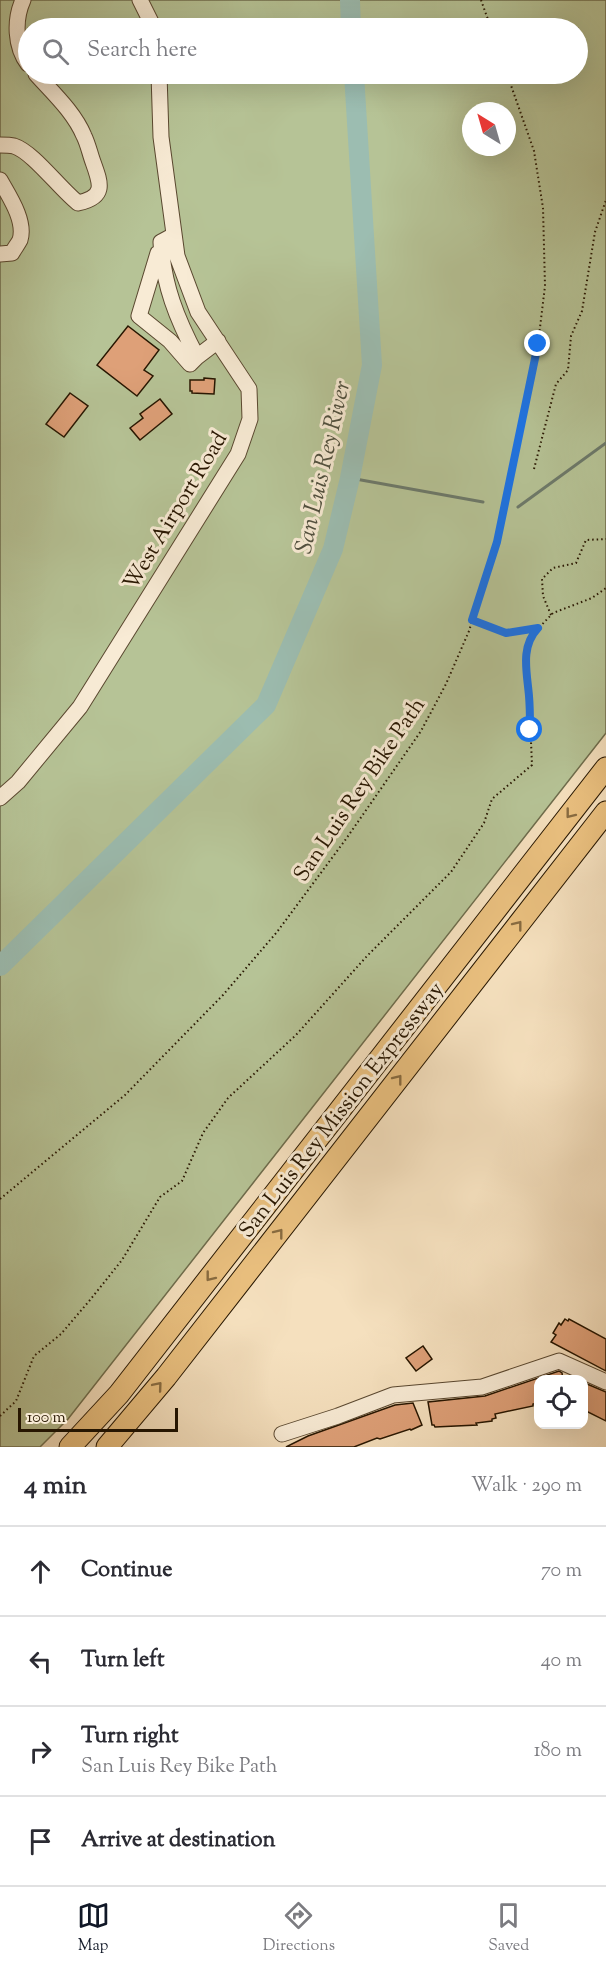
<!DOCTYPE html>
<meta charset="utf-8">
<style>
:root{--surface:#fff;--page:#f7f7f7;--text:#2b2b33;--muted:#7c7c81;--line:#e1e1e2;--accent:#111827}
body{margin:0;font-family:"Sorts Mill Goudy",serif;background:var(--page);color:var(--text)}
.controls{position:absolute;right:18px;bottom:18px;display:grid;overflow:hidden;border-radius:12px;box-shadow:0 6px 24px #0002}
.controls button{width:54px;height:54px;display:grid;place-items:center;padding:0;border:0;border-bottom:2px solid var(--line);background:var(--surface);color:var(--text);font:30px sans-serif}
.compass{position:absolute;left:462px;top:102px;width:54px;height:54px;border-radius:50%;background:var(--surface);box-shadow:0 6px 24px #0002;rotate:323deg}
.scale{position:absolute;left:18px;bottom:15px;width:160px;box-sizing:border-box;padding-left:6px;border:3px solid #271601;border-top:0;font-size:16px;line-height:21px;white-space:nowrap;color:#271601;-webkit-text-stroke:4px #f8ebd5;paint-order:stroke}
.stop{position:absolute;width:18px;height:18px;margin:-14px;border:4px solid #1a73e8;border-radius:50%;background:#fff}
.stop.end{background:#1a73e8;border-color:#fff;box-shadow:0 2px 6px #0008}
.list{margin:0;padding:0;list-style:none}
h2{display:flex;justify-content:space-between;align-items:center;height:78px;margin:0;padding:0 24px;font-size:26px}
h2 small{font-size:20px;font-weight:400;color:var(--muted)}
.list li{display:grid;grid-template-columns:39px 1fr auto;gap:18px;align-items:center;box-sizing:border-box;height:90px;padding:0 24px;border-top:2px solid var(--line)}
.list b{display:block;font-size:22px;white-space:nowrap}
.list p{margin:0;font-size:20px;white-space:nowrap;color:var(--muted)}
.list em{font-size:20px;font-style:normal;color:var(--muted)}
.icon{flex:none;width:33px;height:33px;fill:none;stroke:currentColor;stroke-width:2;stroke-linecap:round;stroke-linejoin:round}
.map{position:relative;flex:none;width:606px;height:1447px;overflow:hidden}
.search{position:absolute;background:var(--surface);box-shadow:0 6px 24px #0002;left:18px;right:18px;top:18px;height:66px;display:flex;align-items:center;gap:15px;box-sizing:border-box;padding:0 21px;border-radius:33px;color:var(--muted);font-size:22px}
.sheet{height:438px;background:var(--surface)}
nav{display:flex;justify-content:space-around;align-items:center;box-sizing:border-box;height:84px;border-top:2px solid var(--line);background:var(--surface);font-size:16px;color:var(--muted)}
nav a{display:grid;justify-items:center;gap:3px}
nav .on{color:var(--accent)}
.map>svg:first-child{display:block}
.green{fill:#b6c396;stroke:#6e6c4c;stroke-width:1.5;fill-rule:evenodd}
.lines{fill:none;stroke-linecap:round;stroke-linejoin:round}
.stream{stroke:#6d7a6b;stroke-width:3}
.river{stroke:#9cbdb1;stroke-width:20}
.building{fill:#dea078;stroke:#271601;stroke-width:1.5}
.minor-casing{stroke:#5a4830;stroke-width:17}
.highway-casing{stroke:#271601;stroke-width:23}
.path{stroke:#271601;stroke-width:2;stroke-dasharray:1.5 3;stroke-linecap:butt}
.minor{stroke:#f8ebd5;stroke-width:15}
.highway{stroke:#eac07f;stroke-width:21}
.oneway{stroke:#886b40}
.route{stroke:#1a73e8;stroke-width:8}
.labels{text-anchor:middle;stroke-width:6;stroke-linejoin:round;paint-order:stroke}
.street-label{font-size:22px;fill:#271601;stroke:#f8ebd5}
.water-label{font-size:24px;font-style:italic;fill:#50503f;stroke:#f8ebd5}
</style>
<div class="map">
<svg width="606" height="1447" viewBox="0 0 606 1447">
<rect width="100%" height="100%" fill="#f5e0be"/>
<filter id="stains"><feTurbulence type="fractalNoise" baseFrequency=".00333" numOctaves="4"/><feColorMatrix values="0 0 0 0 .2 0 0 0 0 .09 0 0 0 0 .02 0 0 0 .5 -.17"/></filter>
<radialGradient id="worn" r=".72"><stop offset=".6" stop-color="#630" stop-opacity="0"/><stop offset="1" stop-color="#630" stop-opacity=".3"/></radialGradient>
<!-- green -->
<path class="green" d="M0,0h606v733l-538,686 -28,28h-40zM28,28h550v46h-550zM471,111h36v36h-36z"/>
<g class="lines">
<!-- stream -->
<path class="stream" d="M350,478l133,24
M518,507l88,-64"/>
<!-- river -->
<path class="river" d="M350,0l1,28
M0,966l266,-261 67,-156 17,-71 22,-113 -18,-291"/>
</g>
<!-- building -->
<path class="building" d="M128,326l31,24 -15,20 9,6 -16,20 -40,-31z
M204,378l11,1 -1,15 -22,-1v-2h-2v-11h14z
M70,393l18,13 -24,31 -18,-13z
M160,399l12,15 -32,26 -10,-12 13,-10 -3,-4z
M565,1319l3,2 1,-2 37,20v32l-55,-29 5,-7 -3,-2 6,-10 2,2z
M423,1346l9,13 -16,12 -10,-13z
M559,1371l3,2 1,7h-25v23l-5,1v2l-38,8 1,4 -4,1v2l-16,2 1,2 -42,2 -1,-2h-2l-4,-23 57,-6z
M587,1384l19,8v29l-22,-11v-18z
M413,1403l9,22 -11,5 -1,-1 -30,10 -3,-1 -23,9h-68l22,-11 87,-31z"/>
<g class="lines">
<!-- minor casing -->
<g class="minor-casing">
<path id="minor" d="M23,0c-9,20 -8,47 5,64
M140,0l14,28
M0,145c4,0 10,0 14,1 19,6 46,43 64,57 28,-6 23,-19 15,-41 -3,-8 -5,-18 -9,-26 -10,-24 -31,-43 -48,-62
M0,180c9,16 26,41 20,60 -2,4 -6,9 -8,13l-12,1
M174,235l-13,7c2,43 16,77 36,115l21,-16
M158,253l-19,63 31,25 20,23 7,-7
M0,798l18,-16 62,-75 158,-253 12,-35 -1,-30 -51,-77 -21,-56 -16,-119 -2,-63
M282,1434l56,-18 55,-21 89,-8 77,-26 47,21"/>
</g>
<!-- highway casing -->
<g class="highway-casing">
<path id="highway" d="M70,1447l49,-53 487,-626
M107,1447l59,-70 440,-565"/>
</g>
<!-- path -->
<path class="path" d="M481,0l10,28
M534,469l22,-85 12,-14 3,-34 11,-25 13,-79 11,-32
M551,615l-8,-19 -1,-17 11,-11 23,-5 10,-23 20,-1
M472,620l34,13 30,-5
M0,1199l125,-104 98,-100 54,-63 69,-93 75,-108 25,-47 23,-53 28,-89 41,-198 7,-58 -2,-78 -9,-57 -27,-77
M0,1416l16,-15 18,-45 27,-22 29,-34 32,-40 38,-63 22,-16 21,-48 25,-35 68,-63 71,-79 84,-84 33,-49 8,-24 40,-34 -3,-70 -5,-33 7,-26 22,-23 39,-15 14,-10"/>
<!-- minor -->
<use href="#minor" class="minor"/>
<!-- highway -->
<use href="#highway" class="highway"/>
</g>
<!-- one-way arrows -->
<defs><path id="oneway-chevron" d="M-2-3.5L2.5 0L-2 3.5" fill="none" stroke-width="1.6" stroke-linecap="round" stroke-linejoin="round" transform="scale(1.5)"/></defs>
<g class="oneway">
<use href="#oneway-chevron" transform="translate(570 814) rotate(128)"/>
<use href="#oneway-chevron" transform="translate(518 925) rotate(-52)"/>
<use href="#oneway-chevron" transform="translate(398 1079) rotate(-52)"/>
<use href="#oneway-chevron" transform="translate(279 1233) rotate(-52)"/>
<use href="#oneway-chevron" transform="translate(210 1277) rotate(128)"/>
<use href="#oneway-chevron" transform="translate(158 1386) rotate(-50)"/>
</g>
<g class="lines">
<!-- route -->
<path class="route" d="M530,730c0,-11 0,-23 -1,-34 -2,-24 -9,-49 9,-68l-32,5 -34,-13 25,-78 41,-198"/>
</g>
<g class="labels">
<!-- street labels -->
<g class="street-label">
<text transform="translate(174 510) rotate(-59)" y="8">West Airport Road</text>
<text transform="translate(358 789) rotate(-56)" y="8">San Luis Rey Bike Path</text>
<text transform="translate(340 1109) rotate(-52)" y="8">San Luis Rey Mission Expressway</text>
</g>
<!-- water labels -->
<g class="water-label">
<text transform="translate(322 467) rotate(-77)" y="8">San Luis Rey River</text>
</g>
</g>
<rect width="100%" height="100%" filter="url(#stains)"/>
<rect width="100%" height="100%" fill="url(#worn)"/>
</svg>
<div class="controls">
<button><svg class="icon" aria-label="locate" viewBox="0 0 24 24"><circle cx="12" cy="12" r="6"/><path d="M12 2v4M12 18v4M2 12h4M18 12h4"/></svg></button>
</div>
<svg class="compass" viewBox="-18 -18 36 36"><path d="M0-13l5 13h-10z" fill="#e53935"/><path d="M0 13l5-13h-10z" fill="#7c7c81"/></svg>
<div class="scale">100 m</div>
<div class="stop" style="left:530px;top:730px"></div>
<div class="stop end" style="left:538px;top:344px"></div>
<div class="search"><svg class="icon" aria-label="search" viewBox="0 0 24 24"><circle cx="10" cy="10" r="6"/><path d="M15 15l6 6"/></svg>Search here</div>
</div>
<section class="sheet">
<h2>4 min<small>Walk · 290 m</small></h2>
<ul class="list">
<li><svg class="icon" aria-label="ahead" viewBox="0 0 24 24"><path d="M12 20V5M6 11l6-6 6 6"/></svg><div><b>Continue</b></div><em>70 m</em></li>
<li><svg class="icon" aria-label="left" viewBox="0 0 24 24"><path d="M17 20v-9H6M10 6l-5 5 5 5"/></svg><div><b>Turn left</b></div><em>40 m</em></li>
<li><svg class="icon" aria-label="right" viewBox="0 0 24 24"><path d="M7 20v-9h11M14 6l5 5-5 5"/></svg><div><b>Turn right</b><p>San Luis Rey Bike Path</p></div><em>180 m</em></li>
<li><svg class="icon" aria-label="arrive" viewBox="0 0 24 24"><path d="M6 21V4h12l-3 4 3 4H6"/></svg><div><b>Arrive at destination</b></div></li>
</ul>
</section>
<nav>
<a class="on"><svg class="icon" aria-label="map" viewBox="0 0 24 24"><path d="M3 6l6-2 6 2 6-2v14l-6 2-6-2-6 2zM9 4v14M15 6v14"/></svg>Map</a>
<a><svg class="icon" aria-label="directions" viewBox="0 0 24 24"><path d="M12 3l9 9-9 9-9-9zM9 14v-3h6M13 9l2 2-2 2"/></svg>Directions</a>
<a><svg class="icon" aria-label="saved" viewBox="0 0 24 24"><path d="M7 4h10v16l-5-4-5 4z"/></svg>Saved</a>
</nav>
